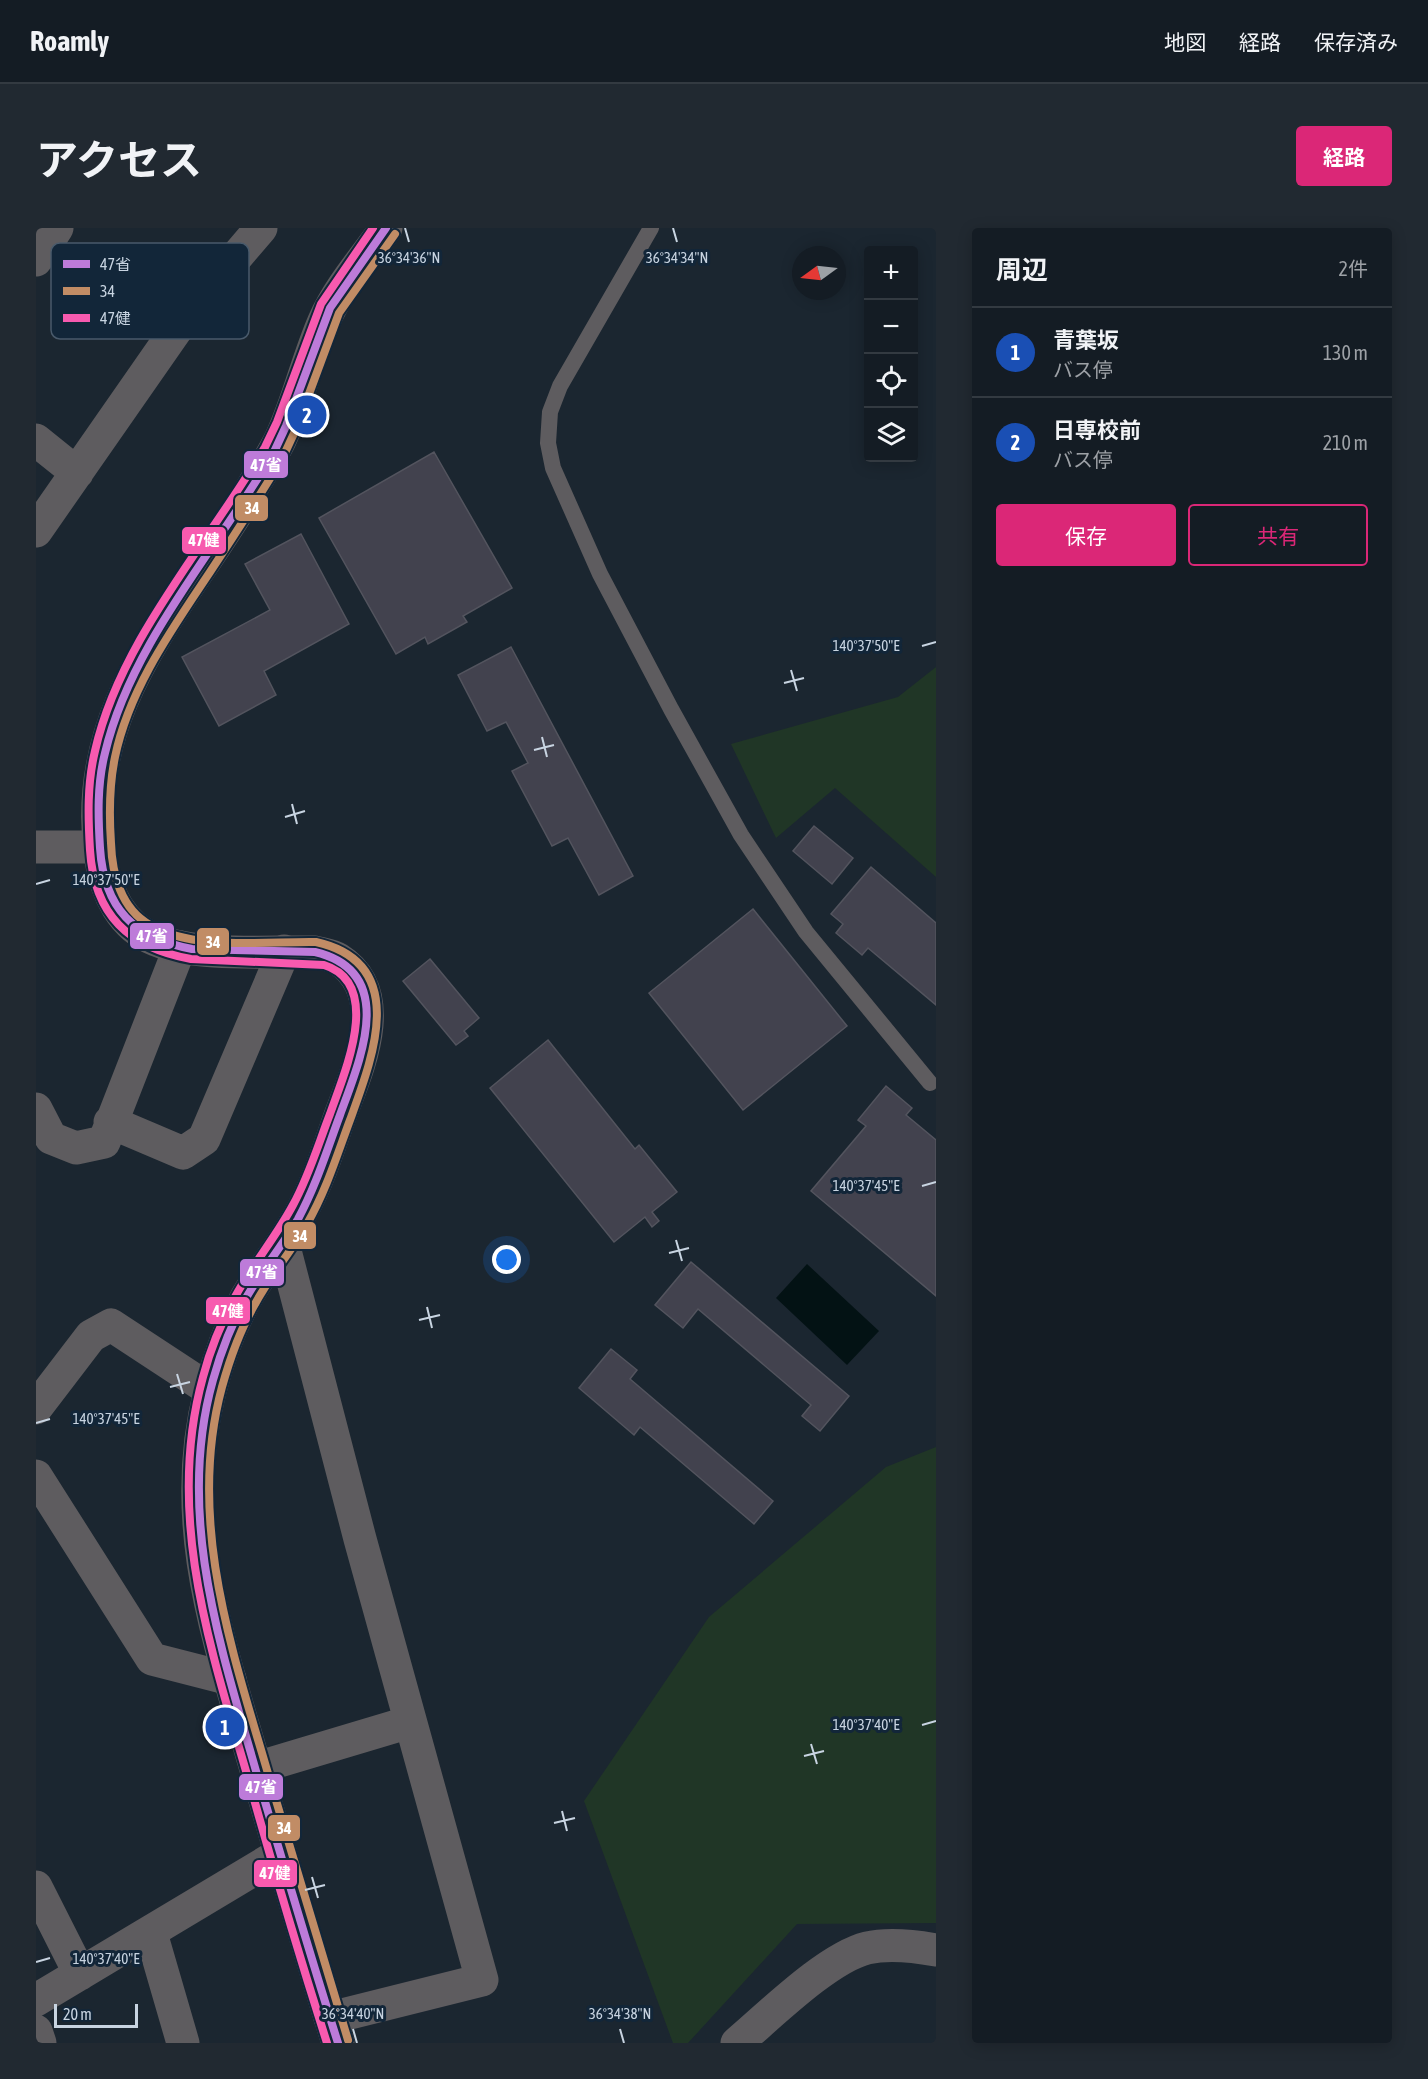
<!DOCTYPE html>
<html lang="ja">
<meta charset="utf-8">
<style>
:root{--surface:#141c24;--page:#212931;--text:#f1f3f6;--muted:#9da1a6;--line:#333a41;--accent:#db2777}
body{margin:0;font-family:"Asap Condensed","Noto Sans JP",sans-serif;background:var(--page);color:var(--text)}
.controls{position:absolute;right:18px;top:18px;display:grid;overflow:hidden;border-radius:6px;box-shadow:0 3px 15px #0003}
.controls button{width:54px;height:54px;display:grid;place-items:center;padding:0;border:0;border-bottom:2px solid var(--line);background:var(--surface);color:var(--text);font:30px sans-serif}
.compass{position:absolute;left:756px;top:18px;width:54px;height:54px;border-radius:50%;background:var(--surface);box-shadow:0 3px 15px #0003;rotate:255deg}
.scale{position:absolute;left:18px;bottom:15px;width:84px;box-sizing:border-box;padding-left:6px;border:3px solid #c8d4e1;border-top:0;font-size:16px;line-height:21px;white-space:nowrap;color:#c8d4e1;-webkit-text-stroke:4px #122639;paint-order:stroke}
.you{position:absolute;left:471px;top:1032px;width:21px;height:21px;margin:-15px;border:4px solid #fff;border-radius:50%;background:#1a73e8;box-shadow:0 0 0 9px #1a73e833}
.badge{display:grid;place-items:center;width:39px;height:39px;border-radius:50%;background:var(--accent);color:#fff;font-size:20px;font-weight:700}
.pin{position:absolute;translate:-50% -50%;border:3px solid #fff;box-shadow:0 2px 6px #0006}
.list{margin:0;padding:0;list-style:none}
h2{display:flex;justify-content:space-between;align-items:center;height:78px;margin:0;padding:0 24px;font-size:26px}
h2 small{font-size:20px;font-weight:400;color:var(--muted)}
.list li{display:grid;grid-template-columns:39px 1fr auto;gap:18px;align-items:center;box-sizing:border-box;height:90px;padding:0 24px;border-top:2px solid var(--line)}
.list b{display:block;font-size:22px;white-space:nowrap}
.list p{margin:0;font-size:20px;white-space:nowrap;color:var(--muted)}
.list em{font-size:20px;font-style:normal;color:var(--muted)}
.actions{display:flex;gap:12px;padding:18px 24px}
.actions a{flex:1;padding:14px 0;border:2px solid var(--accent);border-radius:6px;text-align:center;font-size:21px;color:var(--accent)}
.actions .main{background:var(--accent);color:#fff}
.icon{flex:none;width:33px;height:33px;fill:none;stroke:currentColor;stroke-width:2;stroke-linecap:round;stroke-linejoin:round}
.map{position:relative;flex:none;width:900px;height:1815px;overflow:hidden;border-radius:6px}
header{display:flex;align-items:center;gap:36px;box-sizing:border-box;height:84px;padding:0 30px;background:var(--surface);border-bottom:2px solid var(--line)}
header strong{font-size:28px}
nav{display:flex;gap:33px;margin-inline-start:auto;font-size:21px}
.intro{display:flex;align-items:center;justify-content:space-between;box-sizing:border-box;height:144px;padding:0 36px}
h1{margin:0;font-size:42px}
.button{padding:15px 27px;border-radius:6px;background:var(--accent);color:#fff;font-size:21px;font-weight:700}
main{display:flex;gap:36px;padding:0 36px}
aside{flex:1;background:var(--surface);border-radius:6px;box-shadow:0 3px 15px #0003}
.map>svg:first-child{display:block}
.green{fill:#203626}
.water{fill:#031214}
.building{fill:#42424e;stroke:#53545e;stroke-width:1.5}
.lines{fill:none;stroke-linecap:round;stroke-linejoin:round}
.service{stroke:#5e5c5f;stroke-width:16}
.minor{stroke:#5e5c5f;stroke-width:33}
.tertiary{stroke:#5e5c5f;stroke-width:33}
.bus-1-casing{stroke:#122639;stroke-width:12}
.bus-2-casing{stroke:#122639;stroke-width:12}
.bus-3-casing{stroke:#122639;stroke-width:12}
.bus-1{stroke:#bd7bd9;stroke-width:8}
.bus-2{stroke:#c18c65;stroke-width:8}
.bus-3{stroke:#f75aaf;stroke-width:8}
.ticks{fill:none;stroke:#c8d4e1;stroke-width:2}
.key{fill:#122639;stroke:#495a6b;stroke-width:1.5}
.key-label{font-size:16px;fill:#c8d4e1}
.ticks-label{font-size:15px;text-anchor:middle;fill:#c8d4e1;stroke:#122639;stroke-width:6;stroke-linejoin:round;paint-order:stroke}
.line-badge{stroke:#122639;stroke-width:2}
.badge-label{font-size:16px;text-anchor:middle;font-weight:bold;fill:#fff}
</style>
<header>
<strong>Roamly</strong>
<nav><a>地図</a><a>経路</a><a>保存済み</a></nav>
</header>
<div class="intro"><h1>アクセス</h1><a class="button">経路</a></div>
<main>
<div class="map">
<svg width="900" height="1815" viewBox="0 0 900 1815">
<rect width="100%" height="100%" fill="#1b2630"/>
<!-- green -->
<path class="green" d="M900,439v210l-101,-89 -59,50 -45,-94 167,-47z
M900,1219v476l-139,1 -109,119h-15l-89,-242 125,-184 177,-150z"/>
<!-- water -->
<path class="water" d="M771,1036l72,67 -32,34 -71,-67z"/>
<!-- building -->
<path class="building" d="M398,224l78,136 -49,28 4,6 -39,22 -3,-7 -29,17 -77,-136z
M265,306l48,90 -85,47 12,24 -57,31 -37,-69 88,-47 -25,-46z
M475,419l122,229 -34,19 -31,-57 -16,8 -40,-75 16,-8 -22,-41 -19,9 -29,-56z
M778,598l39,32 -21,26 -39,-33z
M835,639l65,56v82l-68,-57 -6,7 -26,-22 7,-9 -12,-10z
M717,681l94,117 -104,84 -94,-117z
M394,731l49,59 -15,13 4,5 -12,9 -53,-64z
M512,812l87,109 4,-4 38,47 -25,20 7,9 -7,6 -7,-10 -31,25 -124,-154z
M850,858l26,22 -6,7 30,25v156l-125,-105 55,-65 -8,-6z
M655,1034l158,134 -29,35 -18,-15 9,-11 -113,-96 -15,19 -28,-23z
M575,1121l26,21 -7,9 143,122 -19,23 -114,-97 -6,8 -55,-47z"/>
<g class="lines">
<!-- service -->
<path class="service" d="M615,0l-91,158 -10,26 -2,31 5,25 47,106 71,135 70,126 65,97 124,151"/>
<!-- minor -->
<path class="minor" d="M0,32l21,-32
M0,212l41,33
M0,303l149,-214 76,-89
M0,619h63
M0,881l15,29 25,10 28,-6 76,-195
M74,894l73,31 21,-14 80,-188
M247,1015l77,296 122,441 -152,38
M0,1180l55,-72 20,-11 99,65
M0,1248l116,183 78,20
M220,1540l154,-46
M0,1659l44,87
M115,1705l32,110
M0,1772l244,-146
M0,1803l4,12
M701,1815c32,-27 90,-85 130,-95 22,-5 47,-2 69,2"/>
<!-- tertiary -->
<path class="tertiary" d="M302,1815c-29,-92 -56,-184 -83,-277 -36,-125 -79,-243 -45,-375 8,-32 20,-64 36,-93 18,-31 41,-58 57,-89 16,-30 26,-62 37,-93 17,-46 53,-122 -2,-157 -6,-4 -16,-5 -23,-7 -45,-1 -118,5 -159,-12 -34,-13 -50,-47 -55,-80 -24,-154 81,-252 152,-374 9,-15 19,-30 27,-46 18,-38 27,-80 44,-119 15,-34 41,-63 62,-93"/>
<!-- bus-1 casing -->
<g class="bus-1-casing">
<path id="bus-1" d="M302,1815c-28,-88 -54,-177 -80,-265 -37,-130 -83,-263 -45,-398 8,-29 19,-57 33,-82 16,-28 36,-52 52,-79 18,-33 29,-69 42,-104 20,-55 59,-143 -25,-163l-123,-3c-58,-11 -88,-40 -92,-101 -2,-32 -3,-64 5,-95 26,-110 113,-205 169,-301l12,-26 44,-118 56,-80"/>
</g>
<!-- bus-2 casing -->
<g class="bus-2-casing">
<path id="bus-2" d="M312,1812c-27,-87 -53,-175 -79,-263 -37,-127 -83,-257 -47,-390 8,-29 18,-57 33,-83 15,-28 36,-52 52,-80 19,-33 30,-69 43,-104 23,-63 60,-157 -34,-178 -49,-1 -123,9 -166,-17 -29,-16 -38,-51 -39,-82 -2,-29 -2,-57 4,-86 14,-68 57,-128 95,-185 25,-38 50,-76 73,-115l13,-28 43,-116 56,-79"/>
</g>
<!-- bus-3 casing -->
<g class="bus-3-casing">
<path id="bus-3" d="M291,1815c-28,-88 -54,-176 -79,-265 -38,-131 -83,-264 -45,-401 7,-27 18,-54 32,-80 17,-32 41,-60 58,-92 16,-29 25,-60 37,-91 13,-38 55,-130 -6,-149l-133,-6c-62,-11 -97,-44 -101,-109 -2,-33 -3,-66 5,-99 25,-111 113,-207 170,-304l12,-25 44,-118 52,-76"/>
</g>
<!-- bus-1 -->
<use href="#bus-1" class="bus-1"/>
<!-- bus-2 -->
<use href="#bus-2" class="bus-2"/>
<!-- bus-3 -->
<use href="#bus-3" class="bus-3"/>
</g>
<!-- ticks -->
<path class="ticks" d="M369,0l4,14M637,0l4,14M886,418l14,-4M755,442l6,21M748,455l20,-5M506,509l5,20M498,522l20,-5M256,576l5,20M249,589l20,-6M0,656l14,-4M886,958l14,-4M640,1012l6,21M633,1025l20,-5M391,1079l5,21M383,1092l21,-5M141,1146l6,20M134,1159l20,-5M0,1195l14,-4M886,1497l14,-4M775,1516l6,20M768,1528l20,-5M526,1583l5,20M518,1595l21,-5M276,1649l6,21M269,1662l20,-5M0,1734l14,-4M317,1801l4,14M584,1801l4,14"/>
<!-- legend -->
<rect x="15" y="15" width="198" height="96" rx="9" class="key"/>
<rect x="27" y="32" width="27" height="8" fill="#bd7bd9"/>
<rect x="27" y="59" width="27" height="8" fill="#c18c65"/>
<rect x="27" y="86" width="27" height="8" fill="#f75aaf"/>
<g class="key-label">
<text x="64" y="42">47省</text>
<text x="64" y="69">34</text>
<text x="64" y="96">47健</text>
</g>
<g class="ticks-label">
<text x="373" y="35">36°34'36"N</text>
<text x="641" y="35">36°34'34"N</text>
<text x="830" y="423">140°37'50"E</text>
<text x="70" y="657">140°37'50"E</text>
<text x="830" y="963">140°37'45"E</text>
<text x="70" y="1196">140°37'45"E</text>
<text x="830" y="1502">140°37'40"E</text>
<text x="70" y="1736">140°37'40"E</text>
<text x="317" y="1791">36°34'40"N</text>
<text x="584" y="1791">36°34'38"N</text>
</g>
<g class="line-badge">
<rect x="207" y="222" width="46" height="29" rx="6" fill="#bd7bd9"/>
<rect x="198" y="266" width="35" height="28" rx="6" fill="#c18c65"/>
<rect x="145" y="298" width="46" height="29" rx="6" fill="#f75aaf"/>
<rect x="93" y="694" width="46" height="28" rx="6" fill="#bd7bd9"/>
<rect x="160" y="699" width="34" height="29" rx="6" fill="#c18c65"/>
<rect x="247" y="993" width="34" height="29" rx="6" fill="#c18c65"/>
<rect x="203" y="1030" width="46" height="29" rx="6" fill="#bd7bd9"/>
<rect x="169" y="1068" width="46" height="29" rx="6" fill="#f75aaf"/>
<rect x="202" y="1545" width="46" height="28" rx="6" fill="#bd7bd9"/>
<rect x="231" y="1586" width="34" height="28" rx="6" fill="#c18c65"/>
<rect x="217" y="1631" width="45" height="29" rx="6" fill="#f75aaf"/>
</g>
<g class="badge-label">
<text x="230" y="243">47省</text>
<text x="216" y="286">34</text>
<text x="168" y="318">47健</text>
<text x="116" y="714">47省</text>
<text x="177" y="720">34</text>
<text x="264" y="1014">34</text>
<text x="226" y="1050">47省</text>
<text x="192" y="1089">47健</text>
<text x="225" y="1565">47省</text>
<text x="248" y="1606">34</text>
<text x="239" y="1651">47健</text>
</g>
</svg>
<div class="controls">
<button>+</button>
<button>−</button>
<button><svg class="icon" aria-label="locate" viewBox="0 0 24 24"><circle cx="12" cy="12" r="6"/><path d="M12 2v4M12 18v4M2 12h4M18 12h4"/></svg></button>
<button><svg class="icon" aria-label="layers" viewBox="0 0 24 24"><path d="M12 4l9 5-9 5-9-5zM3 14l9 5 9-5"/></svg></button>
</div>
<svg class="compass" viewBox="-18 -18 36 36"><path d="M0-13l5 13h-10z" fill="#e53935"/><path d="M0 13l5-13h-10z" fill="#9da1a6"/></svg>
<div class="scale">20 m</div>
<div class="you"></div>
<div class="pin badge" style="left:189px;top:1499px;background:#1a4fb4">1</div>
<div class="pin badge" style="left:271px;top:187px;background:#1a4fb4">2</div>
</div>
<aside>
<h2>周辺<small>2件</small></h2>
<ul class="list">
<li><span class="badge" style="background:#1a4fb4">1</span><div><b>青葉坂</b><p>バス停</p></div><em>130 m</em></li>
<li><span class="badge" style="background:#1a4fb4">2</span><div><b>日専校前</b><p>バス停</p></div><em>210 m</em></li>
</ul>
<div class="actions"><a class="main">保存</a><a>共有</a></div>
</aside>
</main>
